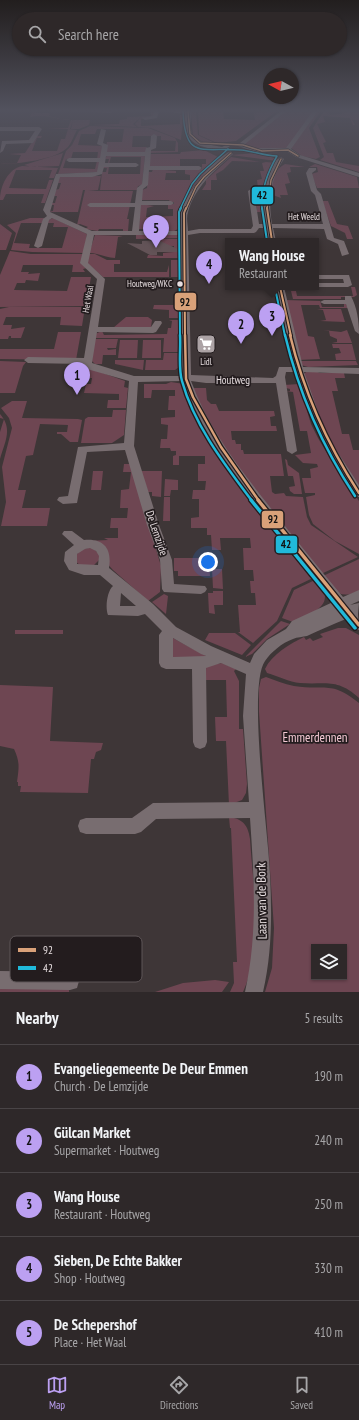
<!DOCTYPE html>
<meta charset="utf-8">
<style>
:root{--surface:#2e2829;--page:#363031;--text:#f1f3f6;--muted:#a7a6a8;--line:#494446;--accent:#bca0f2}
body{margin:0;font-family:"PT Sans Narrow",sans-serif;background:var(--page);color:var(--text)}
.controls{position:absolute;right:12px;bottom:12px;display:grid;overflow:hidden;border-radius:0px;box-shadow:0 1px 3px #0004}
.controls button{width:36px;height:36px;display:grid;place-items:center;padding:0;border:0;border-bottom:1px solid var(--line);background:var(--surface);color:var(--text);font:20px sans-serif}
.compass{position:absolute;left:263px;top:68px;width:36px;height:36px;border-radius:50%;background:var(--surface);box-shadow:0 1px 3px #0004;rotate:278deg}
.you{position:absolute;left:208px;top:562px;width:14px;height:14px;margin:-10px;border:3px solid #fff;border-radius:50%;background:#1a73e8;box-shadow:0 0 0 6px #1a73e833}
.badge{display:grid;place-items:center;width:26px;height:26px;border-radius:50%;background:var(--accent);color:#111;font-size:13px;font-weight:700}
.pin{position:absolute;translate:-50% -33px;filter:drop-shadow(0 1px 2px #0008)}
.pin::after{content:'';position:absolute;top:21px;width:14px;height:12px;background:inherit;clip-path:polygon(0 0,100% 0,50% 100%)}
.popup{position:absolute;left:225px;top:238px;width:94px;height:52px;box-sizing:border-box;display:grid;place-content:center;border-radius:0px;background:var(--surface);filter:drop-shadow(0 1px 3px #0005);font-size:13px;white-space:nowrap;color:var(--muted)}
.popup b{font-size:15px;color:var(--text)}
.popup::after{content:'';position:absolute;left:50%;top:100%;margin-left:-8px;border:8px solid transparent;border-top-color:var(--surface)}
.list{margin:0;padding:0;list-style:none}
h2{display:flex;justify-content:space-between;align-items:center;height:52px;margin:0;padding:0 16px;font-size:17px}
h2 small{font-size:13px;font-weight:400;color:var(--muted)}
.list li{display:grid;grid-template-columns:26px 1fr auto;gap:12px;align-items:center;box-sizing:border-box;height:64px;padding:0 16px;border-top:1px solid var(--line)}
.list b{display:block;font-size:15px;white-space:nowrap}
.list p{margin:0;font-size:13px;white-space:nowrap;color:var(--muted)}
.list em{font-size:13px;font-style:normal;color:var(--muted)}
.icon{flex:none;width:22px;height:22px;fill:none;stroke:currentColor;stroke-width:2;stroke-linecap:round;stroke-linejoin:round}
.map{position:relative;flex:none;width:359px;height:992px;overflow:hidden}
.search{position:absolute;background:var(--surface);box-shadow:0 1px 3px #0004;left:12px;right:12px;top:12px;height:44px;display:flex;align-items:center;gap:10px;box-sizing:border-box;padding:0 14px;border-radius:22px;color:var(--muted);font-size:15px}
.sheet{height:372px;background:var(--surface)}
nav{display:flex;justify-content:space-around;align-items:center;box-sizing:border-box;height:56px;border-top:1px solid var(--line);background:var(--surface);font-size:11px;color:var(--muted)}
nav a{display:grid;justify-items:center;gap:2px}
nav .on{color:var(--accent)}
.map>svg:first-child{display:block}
.green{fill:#6e4652;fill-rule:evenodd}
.building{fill:#635357}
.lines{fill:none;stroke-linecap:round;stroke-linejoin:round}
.minor{fill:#786d70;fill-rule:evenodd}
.bus-1-far3-casing{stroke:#231c1e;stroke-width:3}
.bus-1-far2-casing{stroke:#231c1e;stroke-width:4}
.bus-1-far1-casing{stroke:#231c1e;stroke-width:5}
.bus-1-casing{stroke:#231c1e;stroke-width:6}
.bus-2-far3-casing{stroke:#231c1e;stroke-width:3}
.bus-2-far2-casing{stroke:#231c1e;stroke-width:4}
.bus-2-far1-casing{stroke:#231c1e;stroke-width:5}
.bus-2-casing{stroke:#231c1e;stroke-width:6}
.bus-1-far3{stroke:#d9a179;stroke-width:1.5}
.bus-1-far2{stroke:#d9a179;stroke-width:2}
.bus-1-far1{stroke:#d9a179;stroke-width:2.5}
.bus-1{stroke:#d9a179;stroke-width:3.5}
.bus-2-far3{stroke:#20b9da;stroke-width:1.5}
.bus-2-far2{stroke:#20b9da;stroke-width:2}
.bus-2-far1{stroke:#20b9da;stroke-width:2.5}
.bus-2{stroke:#20b9da;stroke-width:3.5}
.bus-dot{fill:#e7dee0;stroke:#231c1e;stroke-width:1.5}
.labels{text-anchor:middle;stroke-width:3.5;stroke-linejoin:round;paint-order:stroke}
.far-street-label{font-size:9px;fill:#e7dee0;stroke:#231c1e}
.far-bus-label{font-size:9px;fill:#e7dee0;stroke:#231c1e;text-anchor:end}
.far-poi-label{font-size:9px;fill:#e7dee0;stroke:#231c1e}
.street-label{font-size:11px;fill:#e7dee0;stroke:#231c1e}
.near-park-label{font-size:13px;fill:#f3c8d3;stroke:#231c1e}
.near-street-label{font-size:13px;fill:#e7dee0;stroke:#231c1e}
.key{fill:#231c1e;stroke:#5e5658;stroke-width:1}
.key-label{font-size:11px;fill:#e7dee0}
.line-badge{stroke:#231c1e;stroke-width:1.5}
.pale-badge-label{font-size:11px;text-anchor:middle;font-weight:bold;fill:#111}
</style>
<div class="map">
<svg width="359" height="992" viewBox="0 0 359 992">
<rect width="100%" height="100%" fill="#3e3637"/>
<!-- green -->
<path class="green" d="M33,111h3v2h14l-1,3 17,4h24l-1,5 -10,4h-8l2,-9 -3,9h-24l22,-1 3,-8c-14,-1 -27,-6 -41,-3z
M151,111h4v5l-14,3v7l39,-2v-9h3l-2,25 -30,-12 -13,-1 -3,-3 6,-7 -8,7 4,3 -45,-2 27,-1 1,-4 7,-1v-2l24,-1z
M191,111h5l2,24 17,8 -1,1 -11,-2 -10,-6z
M198,111h25l1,8 31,1 -1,-7h-3l26,-2 -41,30 -19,2 -18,-8z
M285,111h29l-28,38 -28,1 -15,-6z
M317,111h4l-12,17 11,29 -4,2 -14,-3 -11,-8z
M324,111h4l2,4 12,-1v-2l17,-1v9h-7l3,5h-2l-3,-7 -27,-2 2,6 -8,2 9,18 -3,1 4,10h6l3,9 23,4v6l-39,-12 4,-3 -11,-29z
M90,126l58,2 27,10 3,5v9l-29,1 1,-2h25l1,-10 -15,-1v-4h-28l-1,11h15l-1,6h-41l2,-11h15l2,-13h-27l-2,5h-14l-3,11 25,1 -2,13 -4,1 1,-8h-25l-2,7h-5l-3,9 32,1 2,-8h3l-2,11 -40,2 8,-23 6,-6 7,-14z
M68,129l9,1c-3,5 -5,12 -9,17 -12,13 -51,17 -68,17l17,-1 4,-8 -12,-1 16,-1 11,-17h6l-1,2h-4l-5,13h25l4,-12h4z
M204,150l14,7 1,3c-12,13 -26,23 -33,40 -3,9 -3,19 -6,28l-6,3 -35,-2 1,-25 14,2 -7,2 -1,9 27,-1v-7h-5v-5h6v-2h-4l-1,-2h-28l1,-10 5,-2 1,-16h4l1,-3 23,2v2h-10l-1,7h25v-5l-5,-1v-5h17v-5h4v-5h-26v7l-32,2 1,-14h31l1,-2z
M63,153l-4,13 -27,1 -8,-2z
M257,153l10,2 11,5 -1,1 -46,-6z
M107,155l38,1 -3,29 -4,1 -1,4h-37l2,-18h4l1,-4h-4l1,-2h5l-1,8h32l1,-17h-30l-2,7 -5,-1h4l1,-4h-4z
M231,157l29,5 -28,-1 -9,9 -7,4 1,6h-6v10h-9l4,-6v-4z
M266,162l10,1 -12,26v23h-7l-1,-10h4l-2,-12h-4l-1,-2h5l-1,-8 5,-1 -2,-8h4l-2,-8z
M285,164l20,3h-15l1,5 -4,1 3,10 -5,1 3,11h-8l1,3 -11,-4c0,-12 5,-25 15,-30z
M315,164l42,13 2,11h-42l-6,-14 7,-2 -1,-5h-8z
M22,166l36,2 -4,10h-5l3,-8h-36l-7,18 37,1 3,-9h4l-8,23h-4l3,-9h-38l-3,6h-3c0,-14 8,-31 22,-34z
M65,176h36l-3,14 -10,1h45l-6,28h2l-1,12h-5v-2h-24l-1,2 -13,-2 3,-2 -8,-3 -3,1 8,-35h-2l-5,22h-30l5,-1 1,-6h-4v-2h5l2,-7h-5l3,-6 4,-1 2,-6h-4l2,-6z
M322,201h6l9,23 11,2 5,13h-6l-2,-6 -14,-7z
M30,218h15l-2,5h-22l-7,20 16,1 -1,4h33l6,-21h-15l1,-4h-7l1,-3 5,-2 34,16 -3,19 -52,-1 -21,-2 5,-17 -9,-8z
M0,224l12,9 -6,17h-6z
M175,234l7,4 -46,1v-4z
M95,235l28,1 -5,1 -3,21c-9,0 -16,-5 -26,-5z
M154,239h28v19h-35l1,-3 15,1v-3l11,-1v-6h-12l-4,-6z
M10,251l21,3h53l3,14 -4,1 2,3h-13l1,-7h-50l-2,7h8l-1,2 12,-1 -2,8 -12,-1 -1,3h-8l-3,7 53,1 4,-14h20l-5,29 -86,1v-32z
M89,254h6l12,6h13v4h-6v8h53l2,-7v12h-66l-16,-14z
M171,260h11v17h-11z
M351,287h4l2,8 -3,2h-13v2h-48l-2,-8h5l1,5h56z
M180,299h2v19h-13v-8l-16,-1 1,-4h22v-5z
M285,300l35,1 2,6h22v-3h2l2,4h-28l-1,-3h-18l7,31 6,1 6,22 -22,1z
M9,307h76l-3,19 -22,-1 1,-8h-55l-3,8h9l-1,4 14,-2 -4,11h-10v-2h-2l-1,3h-8v-30z
M317,309h24l4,13 -25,-1 6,-1 -3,-10z
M126,317h22l4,3 -1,7 -38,1z
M169,320h13v32h-19l1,-14h-70l1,-4 7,-3 2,4 63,-1 1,-6h3l1,-7z
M323,330l18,2 6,-2 5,13h-20l5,-1v-3l-7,-3 -1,-5z
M58,332h23l-5,28 -76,-1v-10h54z
M94,339h24l-2,9h-9l1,2 8,-1v6h-13l-1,9h-7l-3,-3z
M120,340h18l-1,18h-19z
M143,340h18v18h-19z
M332,344h20l4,16h-20l-1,-6 6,-1 -2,-5h-6z
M164,353h15v14l-4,3h-30l1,-10h17z
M115,360h29l-1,10 -28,-6z
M0,361l26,1 -3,4 -8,27h-15z
M298,361h58l2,4 -50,2 -7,-2z
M75,363l50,18 -1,6 4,1 -2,20h-19l1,-8h11v-6l-35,-1 2,-9h5l1,-6h-26l2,-10h6z
M315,371l5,2h24l1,5h-10l3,13h-6l10,43h7l4,16h6v36l-33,-52 -23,-59 3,-3z
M171,382l13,2 20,46 19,32 92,115 -23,11 -15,33 -24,22 -15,-11h2l-2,-27h18l-1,-12h-4l-1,-12h4l-1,-11h-9l-1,-22h8l-1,-10h-30l1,12h-9l-1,-15h-4v-7h-16v-10l8,-1v-18h-7l1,-9h12l1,-9h-8v-17h7v-8h-26v9h-6v-9l3,-1v-4h-5l-1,-3h-21h11l1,-9h6l1,-14 -7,-1v-6l14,-1v-7h-7l1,-14h6v-6h-23l-1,8h-7v-14h22z
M299,384l12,40 7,14 20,34 21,29v53l-24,-13 -22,-17 -4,-9 -3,-18 9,-2v-2h-10l-3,-15h9l-1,-9 8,-2 -1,-3 -14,-1 -8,-8 16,-2 -4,-22h-7l-7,-39 -7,-1h4v-2l-4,-1 -2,-3z
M192,388h14l1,12 4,4h5l3,7h55l1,5 -5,1 1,9h5l1,5h-46l1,9h3l1,4h5v6h2l1,4h37l3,22h-14l2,16 3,2 9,-1 2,3 17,1 4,20 4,8 47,32 -37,17 -86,-110 -21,-34z
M12,401h15l-5,17 56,1 4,1 -4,22h-8l-9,-8h-4v-2h10l1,-7 -28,-1 -7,31 -7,1 -8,34h8l-4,18h28l-3,18h-46l5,-24 -4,-35 10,-39 -3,-10 -8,-10z
M113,410h13l-2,25 -12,8h-31l4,-24 3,-2h24z
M0,414c13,15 5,27 0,45v-27l4,-13 -4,-1z
M285,459l2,1 1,5 11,8 3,21h-8l-4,-3 -1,-4 6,-1 -2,-10h-5z
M124,464h6l31,102 -1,26 -12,9 -35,-31 -26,-29 21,-1 -4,-2h14v-10h-8l1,-10h16l1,-10h-8l1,-18 8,-1 2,-17h-8z
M93,471h10l-2,19h-10z
M141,471h21l-1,26 -9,-1v-4h-4z
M165,479l13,1v10h-7l-1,6h-6z
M164,497h6v24h-7z
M88,548h5l6,5 1,6 -6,6 -13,1 -6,-5 1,-6 5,-5z
M174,558h35l1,18h-32v-5h-4z
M359,559v32c-21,9 -23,0 -36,-15z
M212,569h10l1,20 -10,-1z
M317,579c21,27 -4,33 -24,43l-11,-4 12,-28z
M213,591h10v14h-9l1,9 -6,-1 -1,-20h5z
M164,594l4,2 -2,18 -14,-12z
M281,621l9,3 -23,15 -15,15 -7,3z
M338,628h8l13,7v63c-22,-20 -33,-13 -59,-15 -11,-1 -22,-7 -33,-10l-2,-4c7,-15 25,-25 39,-32l2,3 4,-2 3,3 10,-4 -3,-3z
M15,630h48v4h-48z
M209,633h26l16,12 -9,10 -37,-15z
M171,637l35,19v1l-34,2z
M222,663l14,6 -2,2 5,10v48h4l4,55 -1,9 -4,7 -13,5 -3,-64h-10l-1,-24h12l-1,-37h-20l-4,-7 4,-7z
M266,677c9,3 18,7 28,9 30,5 37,-6 65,17v289h-94l7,-24 2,-40 -15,-216v-24l2,-9zM314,947h30v30h-30z
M0,685l53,2 -3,54 53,2 -2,7 -5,2 -2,7h-3l-3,34 -68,-1 1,-6h-3v-4h-1c2,-15 3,-20 -3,-33l-14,-3z
M229,817c14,2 19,8 21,22 3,49 14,106 -7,153h-13l4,-9 -1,-21h4l-6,-134h-1z
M215,980l14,2 -7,10h-67l28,-9z
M0,988l69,1v3h-69z"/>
<!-- building -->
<path class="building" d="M158,240l22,10v2h-23v3h-7l-23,-12 15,1v-3z"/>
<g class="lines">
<!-- minor -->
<path class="minor" d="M73,111h40l-2,2z
M154,111h5l-2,7 -12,2 -3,-2 11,-2z
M164,111h27v18l2,8 13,7 16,3 8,-4h10l41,-32h5l-41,33 11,4h30l27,-37h5l-27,38 9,6 59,18v4l-63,-20 -8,-5h-32l-18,-6h-8l-6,5c-27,-5 -40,-5 -39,-37z
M0,127h39l3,2 -9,14 -27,1 -3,7 -3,2 2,-12 27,-1 6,-9h-35z
M101,129l5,1 -3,13 5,2 -1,7h38l1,-4 4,-1 1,-11 3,-2 3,2 -1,12 -5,2 -1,16h49l3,2 -3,2h-50l-1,15 -5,4 -1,12h29l3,2 -3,2h-30l-2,26h42c0,-6 -2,-13 0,-19 5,-19 32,-53 50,-61l2,3c-19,17 -38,33 -45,58 -2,6 0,13 0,19l11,-2h52l2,-3 -5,-35 3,-2 3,2 5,33h6c-3,-18 -3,-57 16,-67l3,2c-14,21 -16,40 -12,65h51l-8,-29 -4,-4 -5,-18 3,-5h7v2l-4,3 5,17 4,4 13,44 10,3 5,13 -7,2 -4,-12 -11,-5 -3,-10 -51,-1 3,13h-8l-2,-13h-7l-3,4 -2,1h-54l-12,2 3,140 82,3 3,-2 3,-9h15l-18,-80h8l19,80 56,1v6l-55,-2 17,48 12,25 26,40v12l-4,-1c-27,-39 -46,-79 -60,-124h-9l-1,5 12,74 -5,3 -5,-3 -11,-68h-70l-15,-2c17,46 45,83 75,121 25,32 51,64 77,95l16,-7v11l-9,4 9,-2 -1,11 1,16 -5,-1 -8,-10c-13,5 -26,11 -39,17 -4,1 -10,1 -14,3 -11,4 -22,13 -28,22 -18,25 4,176 5,214 2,40 2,78 -7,117h-18c13,-58 9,-115 5,-174l-94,1 -15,13 -6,2h-49l-6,-2 -2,-6 2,-6 6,-2h46l21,-15 96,-1 -6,-86 3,-42 -25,-11 -15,5 1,74 -2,5 -5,2 -5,-2 -2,-5 -1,-73h-26l-5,-2 -2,-4v-28l3,-4 -17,-17 -7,2 -30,-1c-3,-7 -1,-24 5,-29l-13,-11h-16l-15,-5 -5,-9 1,-9 9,-7 -12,-11 2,-3h8l12,9c21,-2 28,10 25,28l44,36 23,23 35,19 39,17 4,-9 13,-14 19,-11 6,-8 41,-19c-26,-32 -51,-63 -76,-96 -30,-39 -58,-78 -75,-125l-44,1 -4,64 25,79 13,35 2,24 31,2 2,3 -2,3 -4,2 -37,-2 -2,-3 -2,-29 -13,-35 -22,-75 -38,2 -10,51 -14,1 -6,-4 2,-3 9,-1 10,-49 46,-4 5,-62 -42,-12 -4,-5 -55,-1 -4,-3 4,-3 56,1 13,-79 -17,-16 7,-29 -35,-16 -3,2 -7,26 -4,2 -4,-2 9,-27 4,-3 -4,-6 13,-36 41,-2 2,-10h-30l-3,-2 3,-2h31l2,-12 -5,-2zM106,156h39l-3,28 -5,4 -2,15h-45l-3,2 3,2h45l-3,24h-40l-42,-19 10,-35h32l10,-3 2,-7h32l3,-2 -3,-2h-31zM94,235h87v141h-47l-42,-13 5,-31 56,1 3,-1 6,-9 -1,-2h-6l-4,6h-53l7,-48 -17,-16zM90,548l6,3 3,5 -1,9 -21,-1v-10l8,-5zM121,593l15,13h-16zM173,638l28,16 5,2 -33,1z
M316,275h33l3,10 -4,2h-33l1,-4h28l-1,-4h-27z
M345,296h6c6,12 8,24 8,38l-4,-3 -9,-27h-22l-4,-2 4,-2h21z
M0,971l70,1 7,2 2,7 -2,7 -7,2 -70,-1z"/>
<!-- bus-1-far3 casing -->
<g class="bus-1-far3-casing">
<path id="bus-1-far3" d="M188,111l2,23 10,9 43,2 19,6 26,-1 10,6
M186,209l10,-22 8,-10 27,-24
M267,209l4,-29 10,-21"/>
</g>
<!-- bus-1-far2 casing -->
<g class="bus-1-far2-casing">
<path id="bus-1-far2" d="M267,208l5,33
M280,287l11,49
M185,336l-1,-123 2,-5"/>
</g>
<!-- bus-1-far1 casing -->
<g class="bus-1-far1-casing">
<path id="bus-1-far1" d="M185,335l1,44 7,18 28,50 38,54
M290,335c14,58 37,109 69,158"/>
</g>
<!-- bus-1 casing -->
<g class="bus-1-casing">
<path id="bus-1" d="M258,500l101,125"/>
</g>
<!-- bus-2-far3 casing -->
<g class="bus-2-far3-casing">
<path id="bus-2-far3" d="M183,111c2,50 19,36 58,39 12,1 23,6 36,6 -10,17 -16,33 -15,53
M180,209l12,-25 8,-10 28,-25"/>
</g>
<!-- bus-2-far2 casing -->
<g class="bus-2-far2-casing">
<path id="bus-2-far2" d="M262,208l5,33
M275,288l10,48
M180,336l-1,-124 2,-4"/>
</g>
<!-- bus-2-far1 casing -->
<g class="bus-2-far1-casing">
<path id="bus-2-far1" d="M180,335c1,14 -2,33 2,46 12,44 43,84 70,120
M285,335c14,59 37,111 70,161"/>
</g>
<!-- bus-2 casing -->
<g class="bus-2-casing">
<path id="bus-2" d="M251,500l104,128"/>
</g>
<!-- bus-1-far3 -->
<use href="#bus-1-far3" class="bus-1-far3"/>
<!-- bus-1-far2 -->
<use href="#bus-1-far2" class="bus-1-far2"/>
<!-- bus-1-far1 -->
<use href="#bus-1-far1" class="bus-1-far1"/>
<!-- bus-1 -->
<use href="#bus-1" class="bus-1"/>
<!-- bus-2-far3 -->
<use href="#bus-2-far3" class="bus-2-far3"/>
<!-- bus-2-far2 -->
<use href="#bus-2-far2" class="bus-2-far2"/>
<!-- bus-2-far1 -->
<use href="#bus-2-far1" class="bus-2-far1"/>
<!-- bus-2 -->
<use href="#bus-2" class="bus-2"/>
</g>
<!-- sky -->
<linearGradient id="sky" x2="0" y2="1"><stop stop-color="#221e1e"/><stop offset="0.44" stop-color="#52525e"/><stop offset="1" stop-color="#52525e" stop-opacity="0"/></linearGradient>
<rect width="359" height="250" fill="url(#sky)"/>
<!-- icons -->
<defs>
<g id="supermarket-square" transform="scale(1)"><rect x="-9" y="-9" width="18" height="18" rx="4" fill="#aca3a5" stroke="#231c1e"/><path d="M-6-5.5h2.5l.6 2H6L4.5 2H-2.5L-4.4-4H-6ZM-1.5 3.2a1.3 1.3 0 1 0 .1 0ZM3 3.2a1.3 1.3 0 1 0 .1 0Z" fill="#fff"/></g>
</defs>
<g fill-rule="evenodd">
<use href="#supermarket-square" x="206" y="344"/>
</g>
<!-- markers -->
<circle class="bus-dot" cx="180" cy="284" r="3.5"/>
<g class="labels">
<!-- far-street labels -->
<g class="far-street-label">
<text x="304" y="220">Het Weeld</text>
<text transform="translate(88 299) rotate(-80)" y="3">Het Waal</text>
</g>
<!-- far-bus labels -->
<g class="far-bus-label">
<text x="172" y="287">Houtweg/WKC</text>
</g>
<!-- far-poi labels -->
<g class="far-poi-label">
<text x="206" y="365">Lidl</text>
</g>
<!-- street labels -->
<g class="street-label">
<text x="233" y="384">Houtweg</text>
<text transform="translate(157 533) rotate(71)" y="4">De Lemzijde</text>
</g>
<!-- near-park labels -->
<g class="near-park-label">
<text x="315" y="742">Emmerdennen</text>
</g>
<!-- near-street labels -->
<g class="near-street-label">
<text transform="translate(261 901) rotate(-91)" y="5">Laan van de Bork</text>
</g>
</g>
<!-- legend -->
<rect x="10" y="936" width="132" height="46" rx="6" class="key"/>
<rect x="18" y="948" width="18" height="4" fill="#d9a179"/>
<rect x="18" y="966" width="18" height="4" fill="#20b9da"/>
<g class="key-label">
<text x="43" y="954">92</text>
<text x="43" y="972">42</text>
</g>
<g class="line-badge">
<rect x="251" y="186" width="23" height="19" rx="4" fill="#20b9da"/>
<rect x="174" y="292" width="23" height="19" rx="4" fill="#d9a179"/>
<rect x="261" y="510" width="23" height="19" rx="4" fill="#d9a179"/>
<rect x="275" y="535" width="23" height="19" rx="4" fill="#20b9da"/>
</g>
<g class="pale-badge-label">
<text x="262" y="199">42</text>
<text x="185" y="306">92</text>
<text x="273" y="523">92</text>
<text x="286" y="548">42</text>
</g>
</svg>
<div class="controls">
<button><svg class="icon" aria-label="layers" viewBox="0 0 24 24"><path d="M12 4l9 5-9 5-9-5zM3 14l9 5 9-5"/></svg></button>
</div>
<svg class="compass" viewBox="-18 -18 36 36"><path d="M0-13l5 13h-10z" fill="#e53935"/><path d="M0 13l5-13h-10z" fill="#a7a6a8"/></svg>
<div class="you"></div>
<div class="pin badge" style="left:77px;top:395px">1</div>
<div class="pin badge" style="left:241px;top:344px">2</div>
<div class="pin badge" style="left:272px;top:336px">3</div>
<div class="popup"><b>Wang House</b>Restaurant</div>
<div class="pin badge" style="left:209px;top:284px">4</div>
<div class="pin badge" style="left:156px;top:248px">5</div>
<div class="search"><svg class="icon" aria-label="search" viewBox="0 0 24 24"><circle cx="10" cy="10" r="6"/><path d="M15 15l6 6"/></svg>Search here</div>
</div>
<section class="sheet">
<h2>Nearby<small>5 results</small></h2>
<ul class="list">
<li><span class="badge">1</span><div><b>Evangeliegemeente De Deur Emmen</b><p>Church · De Lemzijde</p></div><em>190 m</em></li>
<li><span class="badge">2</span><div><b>Gülcan Market</b><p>Supermarket · Houtweg</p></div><em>240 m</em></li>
<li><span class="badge">3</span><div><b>Wang House</b><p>Restaurant · Houtweg</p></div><em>250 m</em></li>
<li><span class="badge">4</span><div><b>Sieben, De Echte Bakker</b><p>Shop · Houtweg</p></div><em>330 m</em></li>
<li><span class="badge">5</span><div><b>De Schepershof</b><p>Place · Het Waal</p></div><em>410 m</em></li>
</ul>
</section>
<nav>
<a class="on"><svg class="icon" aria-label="map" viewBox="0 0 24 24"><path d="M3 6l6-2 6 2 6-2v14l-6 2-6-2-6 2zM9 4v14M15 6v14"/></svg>Map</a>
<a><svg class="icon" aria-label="directions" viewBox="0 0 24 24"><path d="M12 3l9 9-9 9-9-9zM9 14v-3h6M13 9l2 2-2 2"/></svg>Directions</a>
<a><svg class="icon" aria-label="saved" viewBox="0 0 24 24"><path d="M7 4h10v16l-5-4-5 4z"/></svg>Saved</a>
</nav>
